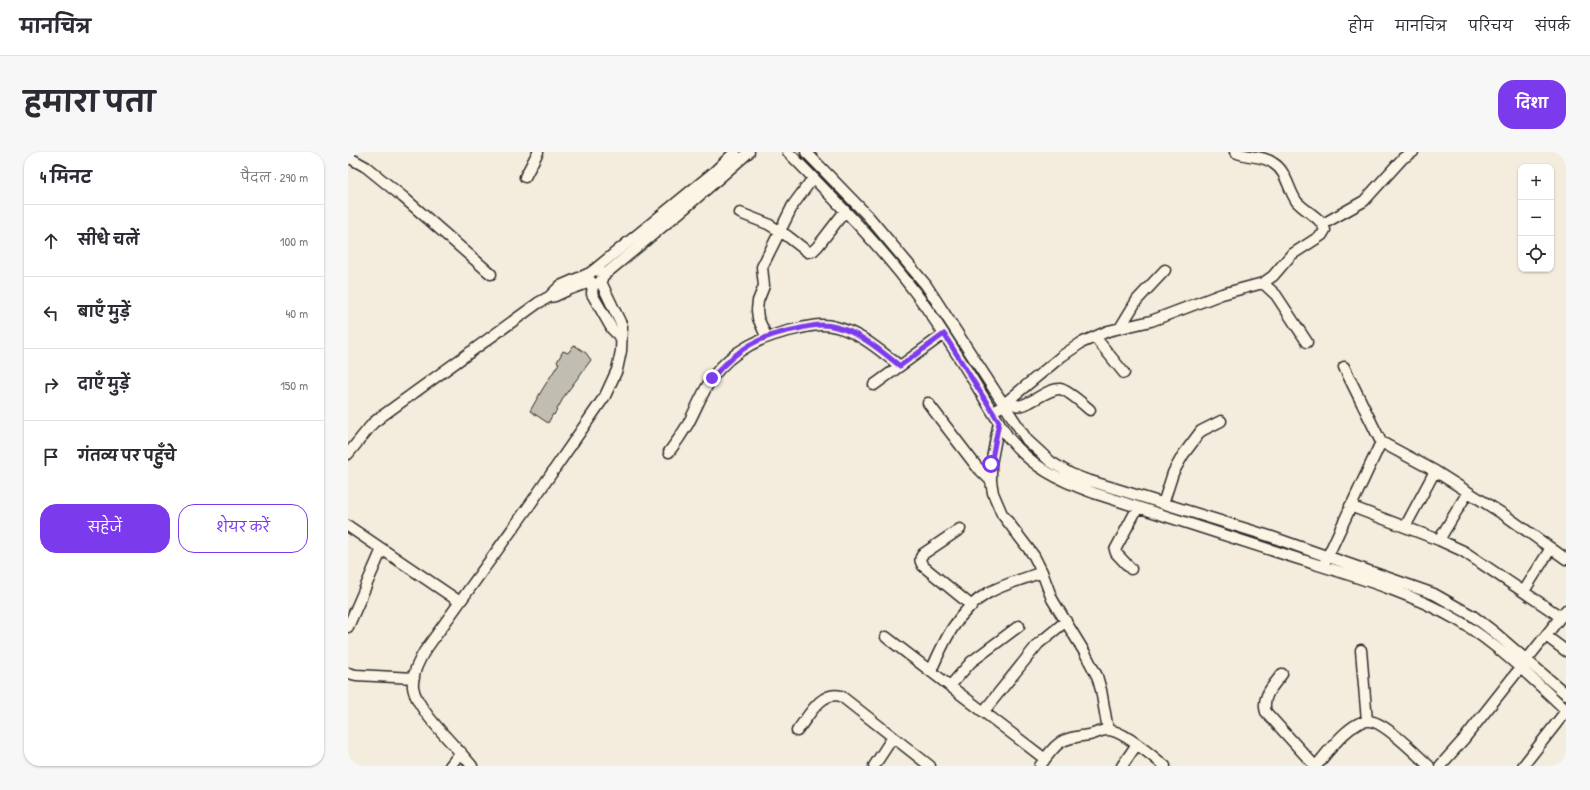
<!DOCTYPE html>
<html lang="hi">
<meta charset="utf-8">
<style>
:root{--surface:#fff;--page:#f7f7f7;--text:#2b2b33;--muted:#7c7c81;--line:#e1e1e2;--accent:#7c3aed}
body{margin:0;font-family:"Patrick Hand","Playpen Sans Deva",sans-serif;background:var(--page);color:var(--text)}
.controls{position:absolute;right:12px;top:12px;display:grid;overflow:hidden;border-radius:8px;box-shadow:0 1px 3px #0004}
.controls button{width:36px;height:36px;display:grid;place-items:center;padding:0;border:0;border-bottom:1px solid var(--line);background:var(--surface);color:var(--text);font:20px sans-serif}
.stop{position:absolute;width:12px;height:12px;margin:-9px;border:3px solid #7c3aed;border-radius:50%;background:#fff}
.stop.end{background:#7c3aed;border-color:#fff;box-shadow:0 1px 4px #0008}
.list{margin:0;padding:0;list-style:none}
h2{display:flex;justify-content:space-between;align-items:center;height:52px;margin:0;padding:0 16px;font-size:17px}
h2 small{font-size:13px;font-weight:400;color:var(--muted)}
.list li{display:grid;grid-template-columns:26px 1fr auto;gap:12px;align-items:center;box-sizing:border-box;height:72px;padding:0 16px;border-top:1px solid var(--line)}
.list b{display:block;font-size:15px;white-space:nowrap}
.list em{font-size:13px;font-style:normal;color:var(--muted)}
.actions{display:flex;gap:8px;padding:12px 16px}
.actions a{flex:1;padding:9px 0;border:1px solid var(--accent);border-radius:16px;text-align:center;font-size:14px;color:var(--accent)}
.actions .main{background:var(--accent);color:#fff}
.icon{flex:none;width:22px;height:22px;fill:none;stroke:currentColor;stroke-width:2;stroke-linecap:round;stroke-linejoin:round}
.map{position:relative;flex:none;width:1218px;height:614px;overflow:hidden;border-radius:16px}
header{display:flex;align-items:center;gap:24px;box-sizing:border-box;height:56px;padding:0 20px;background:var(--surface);border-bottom:1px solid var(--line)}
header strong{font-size:19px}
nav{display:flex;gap:22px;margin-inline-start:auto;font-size:14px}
.intro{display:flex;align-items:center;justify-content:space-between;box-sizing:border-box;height:96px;padding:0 24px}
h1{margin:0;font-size:28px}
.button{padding:10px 18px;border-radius:16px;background:var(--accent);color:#fff;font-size:14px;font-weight:700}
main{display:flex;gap:24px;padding:0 24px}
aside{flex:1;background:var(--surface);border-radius:16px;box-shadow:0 1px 3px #0004}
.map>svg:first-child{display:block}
.building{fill:#c2bdb1;stroke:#2b2b2b}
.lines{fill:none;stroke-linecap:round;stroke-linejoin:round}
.minor-casing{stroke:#2b2b2b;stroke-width:13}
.minor{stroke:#fcf5e5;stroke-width:10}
.route{stroke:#7c3aed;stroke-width:5}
</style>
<header>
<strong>मानचित्र</strong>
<nav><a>होम</a><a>मानचित्र</a><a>परिचय</a><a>संपर्क</a></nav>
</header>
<div class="intro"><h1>हमारा पता</h1><a class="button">दिशा</a></div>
<main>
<aside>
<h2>4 मिनट<small>पैदल · 290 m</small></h2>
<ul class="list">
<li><svg class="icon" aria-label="ahead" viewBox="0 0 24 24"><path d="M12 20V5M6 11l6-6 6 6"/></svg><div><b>सीधे चलें</b></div><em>100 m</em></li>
<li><svg class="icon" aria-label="left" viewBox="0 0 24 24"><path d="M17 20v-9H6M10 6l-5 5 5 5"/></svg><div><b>बाएँ मुड़ें</b></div><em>40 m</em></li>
<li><svg class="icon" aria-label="right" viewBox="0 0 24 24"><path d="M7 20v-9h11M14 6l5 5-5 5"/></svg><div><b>दाएँ मुड़ें</b></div><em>150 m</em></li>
<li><svg class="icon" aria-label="arrive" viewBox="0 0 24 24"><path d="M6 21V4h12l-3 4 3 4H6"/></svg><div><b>गंतव्य पर पहुँचे</b></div></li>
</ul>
<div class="actions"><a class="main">सहेजें</a><a>शेयर करें</a></div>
</aside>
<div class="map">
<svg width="1218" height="614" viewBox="0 0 1218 614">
<rect width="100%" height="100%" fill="#f4edde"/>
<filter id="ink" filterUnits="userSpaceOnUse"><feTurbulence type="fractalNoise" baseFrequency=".025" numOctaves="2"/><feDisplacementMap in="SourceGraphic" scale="8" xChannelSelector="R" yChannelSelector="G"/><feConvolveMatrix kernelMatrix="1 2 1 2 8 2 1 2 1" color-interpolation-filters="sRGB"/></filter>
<g filter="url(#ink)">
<!-- building -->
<path class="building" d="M226,193l12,8 5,7 -26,35 -11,20 -1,-1 -5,9 -18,-12 12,-21 17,-27 -2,-1 6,-11 5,2z"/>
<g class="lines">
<!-- minor casing -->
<g class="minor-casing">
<path id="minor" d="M440,0c46,47 93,94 132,147 32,44 59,92 88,138 25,31 50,43 86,56 68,22 137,44 205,66 54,17 111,33 160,62 37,22 76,60 107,89
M458,0l62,64 58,69 101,155 24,22 20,12 13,5 185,57 165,58 39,22 21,16 72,62
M0,5l18,10 37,30 88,77
M177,25l13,-25
M392,61l28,11 18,11 22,17 5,-1 5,-5 27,-35
M975,72l41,-23 39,-43 10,-6
M246,118l120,-98 21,-20
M255,124l-3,-5 -6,-1 -4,3 -2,5 5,6 7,-1 3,-7 82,-68 64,-56
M915,131l13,12 31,47
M245,132l-1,10 20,35 9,9
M201,145l6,-1 13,-6 22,-8
M772,176l17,-28 28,-30
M418,184l-8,-18 -1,-8 1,-9 6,-15 -2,-19 31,-62 20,-27
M747,185l29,36
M526,233l70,-51
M662,247c1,2 4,5 6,6 10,4 31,-17 44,-16 8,1 24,16 30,21
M580,251l49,64 14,14
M651,256l63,-52 19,-13 27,-12 43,-10 71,-27 41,-11 10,-7 18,-21 31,-20 3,-5c-4,-13 -19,-18 -28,-28 -9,-12 -10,-31 -24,-39 -10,-8 -26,-5 -38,-11
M651,270l-8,42v17l2,12 9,21 32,42 8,16 10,27 33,54 12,23 4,14 7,40
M1033,290l54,29 71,45 60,43
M321,300c7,-9 13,-18 19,-28 8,-15 14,-31 24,-46 21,-29 51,-42 85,-49 13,-3 25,-6 39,-2 25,6 44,24 64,39
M0,302l25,-31 9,-7 156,-113 11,-6 11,-11 30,-13
M815,352l10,-31 10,-18 18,-24 20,-10
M1002,354l89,34 24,11 98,66
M0,374l112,76
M1057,375l30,-56
M612,377l-37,25c-4,5 -3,7 0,12l49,40
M1091,388l29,-48
M977,410l56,-120 -37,-75
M783,417l-15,-16 -1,-3 23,-43
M1176,439l27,-43
M0,475l34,-78
M1198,484l20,15
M538,485l159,122
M1013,498l6,71
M583,519c13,-30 27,-61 57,-78 16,-9 36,-14 54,-21
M0,521l8,2 58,3
M934,522c-9,12 -21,23 -16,38l49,54
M602,534l21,-24 48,-36
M636,559l54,-67 28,-23
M449,579c11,-14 24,-41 44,-35l89,70
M102,614l11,-14
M124,614c-15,-19 -56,-56 -59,-79 -1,-13 5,-24 11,-35l105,-146 76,-110 12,-26 4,-19 1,-25 -21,-44
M526,614l19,-29
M692,614c17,-24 20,-28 49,-31 6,-1 12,-5 18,-5 15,-1 46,27 58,36
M774,614l15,-22
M968,614c11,-13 34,-45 52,-45 15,-1 49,34 61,45
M1092,614l24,-27 102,-129
M1175,614l43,-55"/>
</g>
<!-- minor -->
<use href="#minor" class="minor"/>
</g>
</g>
<g class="lines" filter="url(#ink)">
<!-- route -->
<path class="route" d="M364,226c26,-30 47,-42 85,-49 13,-3 25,-6 39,-2 25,6 45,24 64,39l44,-32 55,88 -8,42"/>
</g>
</svg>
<div class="controls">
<button>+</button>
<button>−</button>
<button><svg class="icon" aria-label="locate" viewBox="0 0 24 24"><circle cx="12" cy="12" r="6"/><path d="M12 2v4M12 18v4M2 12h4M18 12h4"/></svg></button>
</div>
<div class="stop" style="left:643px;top:312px"></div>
<div class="stop end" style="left:364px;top:226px"></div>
</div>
</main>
